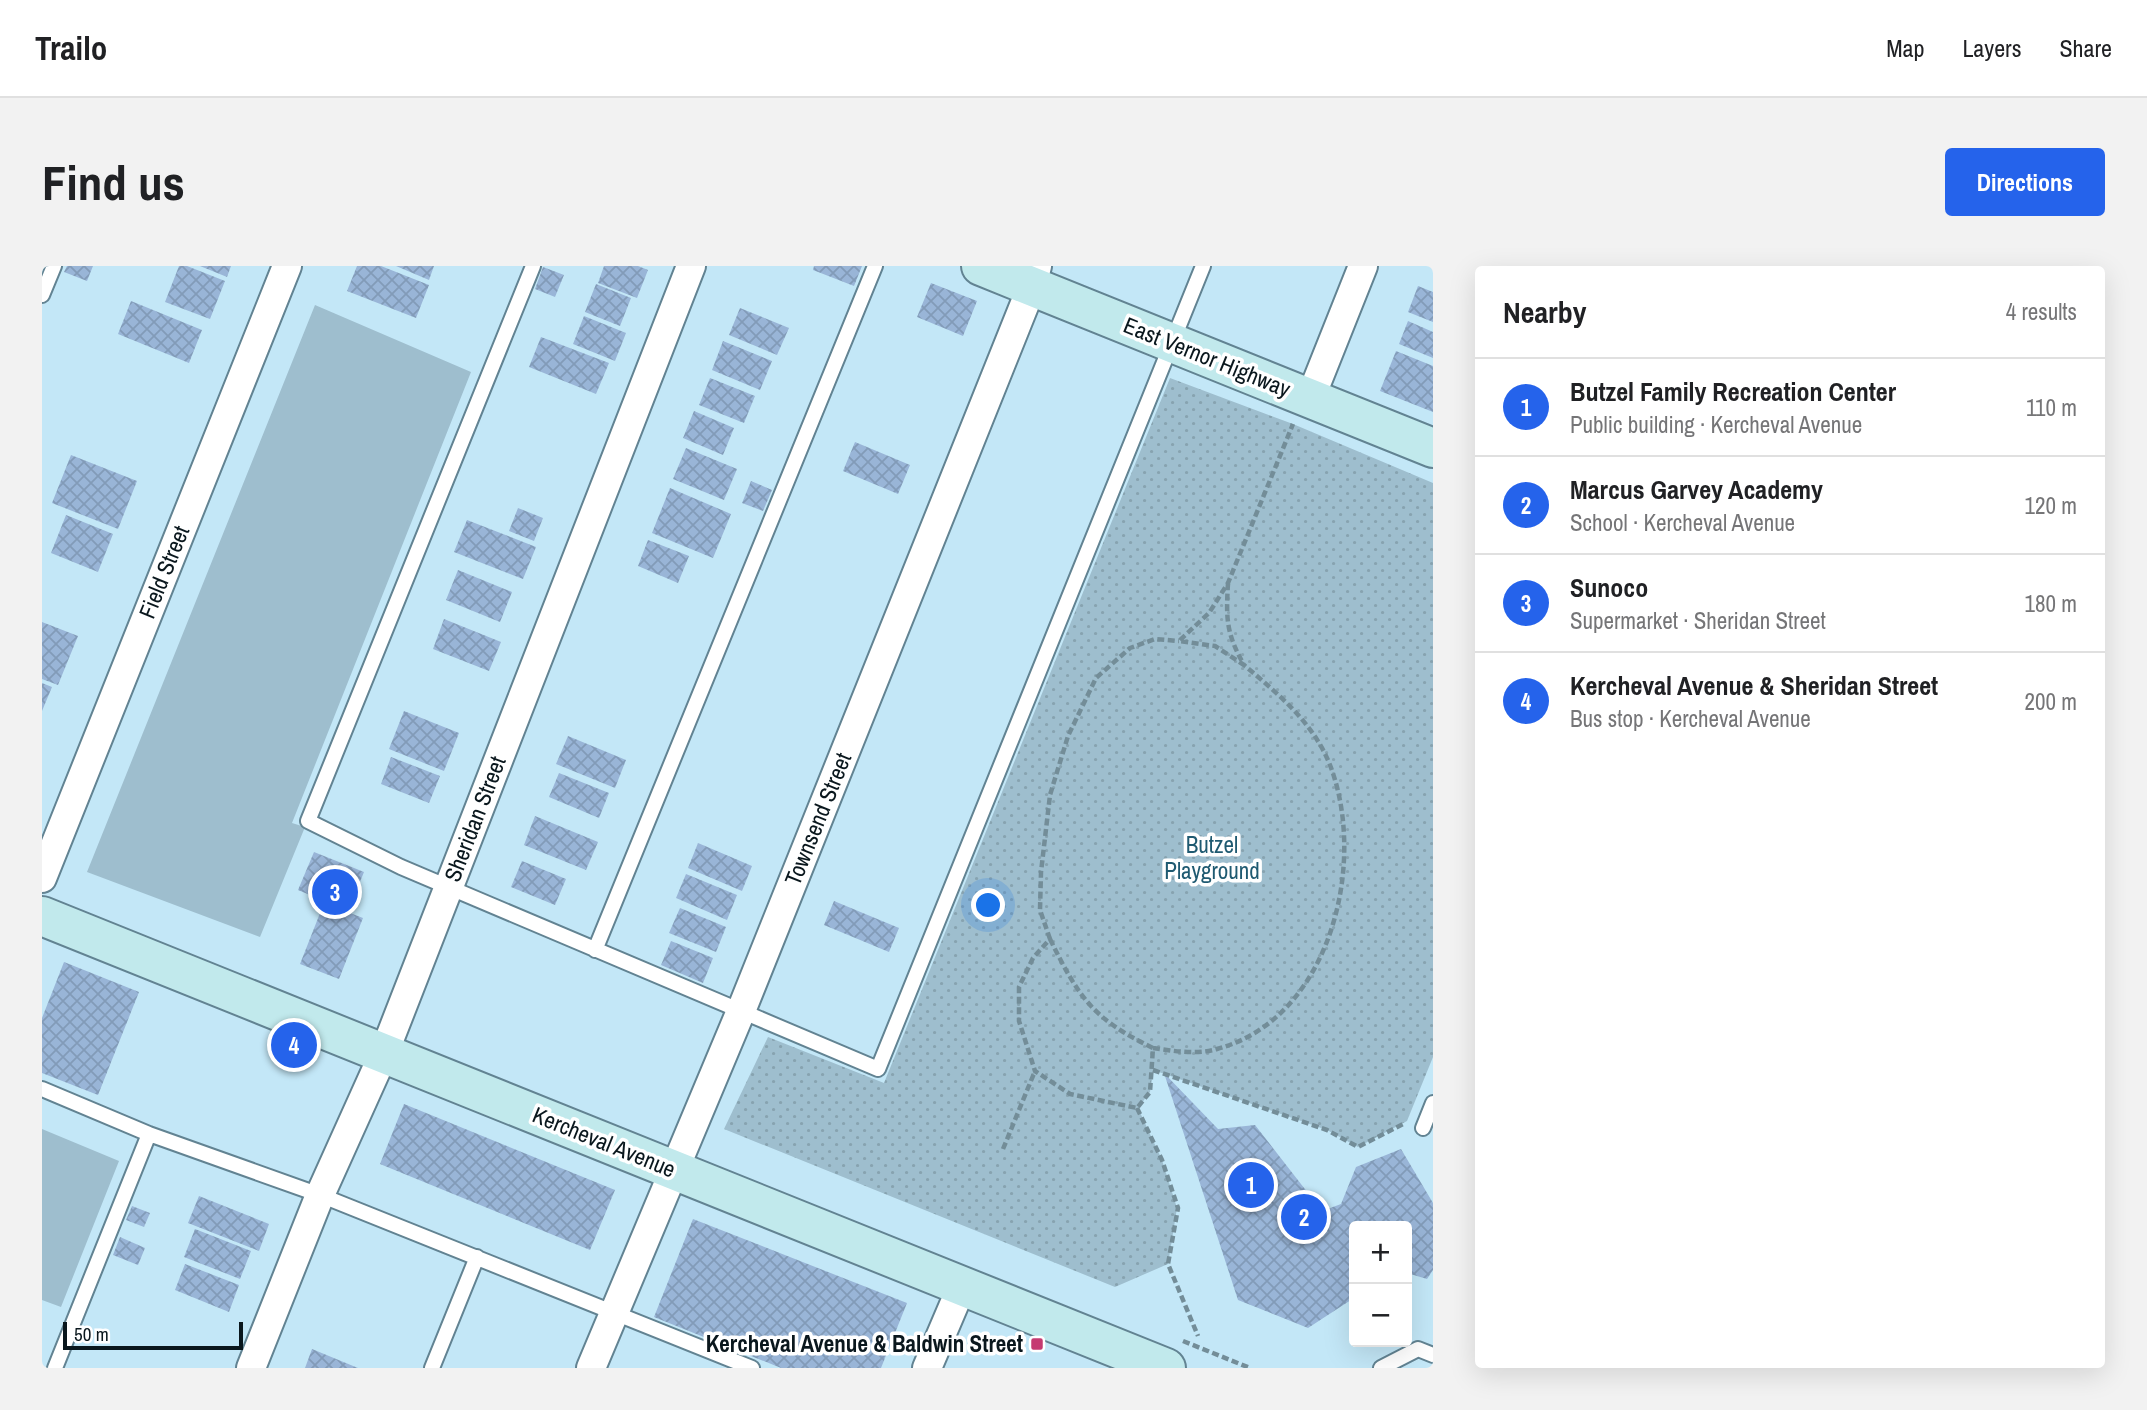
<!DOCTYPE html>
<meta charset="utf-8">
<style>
:root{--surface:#fff;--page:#f2f2f2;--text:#202124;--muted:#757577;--line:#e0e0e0;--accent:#2563eb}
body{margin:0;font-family:"Archivo Narrow",sans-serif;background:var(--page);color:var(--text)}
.controls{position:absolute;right:21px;bottom:21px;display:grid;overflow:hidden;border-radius:7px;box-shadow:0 7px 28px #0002}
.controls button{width:63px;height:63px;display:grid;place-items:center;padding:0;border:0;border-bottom:2px solid var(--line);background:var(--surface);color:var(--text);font:35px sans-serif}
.scale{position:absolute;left:21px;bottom:18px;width:180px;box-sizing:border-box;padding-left:7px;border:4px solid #0a171d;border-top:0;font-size:19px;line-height:24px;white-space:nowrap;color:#0a171d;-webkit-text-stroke:5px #fff;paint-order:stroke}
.you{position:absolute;left:947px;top:640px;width:24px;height:24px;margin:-18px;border:5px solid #fff;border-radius:50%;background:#1a73e8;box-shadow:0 0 0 10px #1a73e833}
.badge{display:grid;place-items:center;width:46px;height:46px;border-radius:50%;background:var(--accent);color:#fff;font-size:23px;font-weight:700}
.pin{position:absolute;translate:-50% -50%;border:4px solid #fff;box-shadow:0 2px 7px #0006}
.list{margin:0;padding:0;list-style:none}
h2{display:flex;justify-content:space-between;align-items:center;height:91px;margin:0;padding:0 28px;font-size:30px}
h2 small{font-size:23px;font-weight:400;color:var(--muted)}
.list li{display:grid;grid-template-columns:46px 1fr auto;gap:21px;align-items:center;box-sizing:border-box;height:98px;padding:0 28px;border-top:2px solid var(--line)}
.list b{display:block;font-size:26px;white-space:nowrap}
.list p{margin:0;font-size:23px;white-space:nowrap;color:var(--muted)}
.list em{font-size:23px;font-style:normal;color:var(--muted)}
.map{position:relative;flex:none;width:1391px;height:1102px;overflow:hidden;border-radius:7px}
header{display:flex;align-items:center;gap:42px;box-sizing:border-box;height:98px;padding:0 35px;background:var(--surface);border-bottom:2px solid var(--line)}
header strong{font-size:33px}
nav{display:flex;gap:38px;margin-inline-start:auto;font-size:24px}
.intro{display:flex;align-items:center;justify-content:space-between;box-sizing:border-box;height:168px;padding:0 42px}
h1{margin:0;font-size:49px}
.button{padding:18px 32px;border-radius:7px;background:var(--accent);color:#fff;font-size:24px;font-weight:700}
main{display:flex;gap:42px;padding:0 42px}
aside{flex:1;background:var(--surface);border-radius:7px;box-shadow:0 7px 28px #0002}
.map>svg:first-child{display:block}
.grass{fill:#9ebece}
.park{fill:url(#park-dots)}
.building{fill:url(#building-cross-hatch)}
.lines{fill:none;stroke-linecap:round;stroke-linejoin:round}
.lane-casing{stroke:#628392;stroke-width:18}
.street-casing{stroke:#628392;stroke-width:32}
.secondary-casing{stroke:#628392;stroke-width:42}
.path{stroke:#738d98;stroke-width:4.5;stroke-dasharray:7 3.5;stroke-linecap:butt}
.lane{stroke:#fff;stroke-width:14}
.street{stroke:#fff;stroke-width:28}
.secondary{stroke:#c1e9ec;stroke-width:38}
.poi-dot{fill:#c53a71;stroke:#fff;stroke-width:2.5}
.labels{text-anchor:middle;stroke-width:7;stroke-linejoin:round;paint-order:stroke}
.street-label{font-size:23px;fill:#0a171d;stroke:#fff}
.park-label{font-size:23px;fill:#1f5a71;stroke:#fff}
.poi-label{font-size:23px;font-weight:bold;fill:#0a171d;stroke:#fff;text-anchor:end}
</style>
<header>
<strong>Trailo</strong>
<nav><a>Map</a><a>Layers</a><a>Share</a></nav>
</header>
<div class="intro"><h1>Find us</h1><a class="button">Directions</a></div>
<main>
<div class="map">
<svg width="1391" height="1102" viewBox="0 0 1391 1102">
<defs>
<pattern id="park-dots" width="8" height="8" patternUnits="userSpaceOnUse" patternTransform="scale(1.75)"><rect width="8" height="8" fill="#9ebece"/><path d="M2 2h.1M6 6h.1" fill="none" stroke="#87a3b0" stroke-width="1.8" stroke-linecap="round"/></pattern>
<pattern id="building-cross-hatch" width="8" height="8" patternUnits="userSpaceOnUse" patternTransform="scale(1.75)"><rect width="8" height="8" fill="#99b5d7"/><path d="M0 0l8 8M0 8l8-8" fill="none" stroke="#829bb8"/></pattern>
</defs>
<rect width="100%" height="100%" fill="#c3e7f7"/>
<!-- grass -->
<path class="grass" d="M273,39l156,67 -179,451 13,4 -45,110 -173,-65z
M0,863l77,32 -58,146 -19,-7z"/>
<!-- park -->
<path class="park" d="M1128,112l123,46 140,59v574l-26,64 -49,26 -31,-17 -174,-60 -3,22 -12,16 24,52 15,48 -9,56 -53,23 -391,-158 44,-92 116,46z"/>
<!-- building -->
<path class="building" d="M25,0h26l-6,15 -23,-9z
M137,0h8l38,15 -15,38 -45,-17z
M158,0h31l-4,11z
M315,0h24l48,19 -13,33 -69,-27z
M354,0h38l-5,14z
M562,0h34l10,4 -11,28 -39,-15z
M772,0h48l-8,20 -41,-16z
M501,1l21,8 -9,22 -20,-8z
M889,17l46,18 -14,35 -46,-19z
M554,18l35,14 -11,28 -35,-14z
M1376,20l15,6v30l-25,-10z
M89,35l71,29 -13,33 -71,-29z
M698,42l49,20 -12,27 -48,-20z
M542,50l42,17 -11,28 -42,-17z
M1366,55l25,11v26l-34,-14z
M499,71l68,26 -13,31 -67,-27z
M681,75l49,20 -12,29 -48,-20z
M1354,85l37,15v46l-53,-21z
M668,112l45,18 -11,27 -45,-18z
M652,145l40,17 -11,27 -40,-17z
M813,176l55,23 -12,29 -55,-23z
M644,182l51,21 -13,31 -51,-21z
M29,189l66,26 -19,48 -66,-26z
M709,215l21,9 -9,21 -21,-8z
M628,222l61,26 -18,44 -61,-25z
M476,242l25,10 -9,23 -25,-10z
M24,249l47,19 -15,38 -47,-19z
M425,254l69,27 -13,32 -69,-27z
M606,274l41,16 -11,27 -40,-17z
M416,304l54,22 -12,30 -54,-22z
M402,353l57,23 -12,29 -56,-22z
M0,356l36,14 -20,49 -16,-6z
M0,417l10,4 -10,24z
M362,445l55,22 -15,38 -55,-22z
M526,470l58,24 -11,28 -59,-24z
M349,491l49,19 -11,27 -48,-19z
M517,507l50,20 -10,25 -50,-21z
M493,550l63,26 -12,28 -62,-25z
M656,577l54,23 -10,25 -54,-23z
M272,586l50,20 -16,39 -50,-21z
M480,595l44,18 -11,26 -44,-18z
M644,608l51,21 -10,25 -51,-22z
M792,635l65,27 -10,24 -65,-27z
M282,637l39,15 -24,61 -39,-15z
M638,642l46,19 -10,25 -47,-19z
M629,675l42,17 -10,25 -42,-18z
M22,696l75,30 -41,103 -56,-22v-55z
M1122,807l54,56 37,-4 67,86 19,-7 15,-37 45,-18 32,54v67l-6,9 -20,-6v-47h-53v72l-46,30 -70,-28z
M362,838l211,86 -25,60 -210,-86z
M157,930l70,28 -10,27 -71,-28z
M90,940l18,7 -6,14 -18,-7z
M651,953l214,84 -26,65h-100l-127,-51z
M153,963l56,22 -11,28 -56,-22z
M78,971l25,11 -7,17 -25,-10z
M143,998l54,21 -10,27 -54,-22z
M270,1083l46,19h-53z"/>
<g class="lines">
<!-- lane casing -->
<g class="lane-casing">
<path id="lane" d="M491,0l-225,555 93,46 477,202 325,-803
M0,29l12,-29
M553,684l280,-684
M0,823l107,45 171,61 432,173
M1381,862l10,-25
M13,1102l94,-234
M390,1102l45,-111
M1339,1102l37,-19 15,6"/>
</g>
<!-- street casing -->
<g class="street-casing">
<path id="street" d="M1268,133l53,-133
M0,612l245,-612
M209,1102l69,-173 64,-142 307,-787
M549,1102l150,-357 291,-725 5,-20
M885,1102l35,-82"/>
</g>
<!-- secondary casing -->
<g class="secondary-casing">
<path id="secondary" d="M939,0l452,182
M0,650l1124,452"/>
</g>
<!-- path -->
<path class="path" d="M1186,317c-2,36 -2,50 16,82l-29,-19 -36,-5 30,-28 19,-30 65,-159
M1008,673c29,59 43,80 103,109l-3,44 -13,16 -67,-14 -35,-23 -16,-50v-34l14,-29z
M1008,673l-10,-29 1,-38 9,-77 18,-59 28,-58 34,-30 25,-9 24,2
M1111,782c21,3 43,7 64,1 113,-30 151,-185 113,-284 -17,-43 -52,-71 -86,-100
M1111,804l174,60 31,17 47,-24
M1095,842l25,52 16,48 -10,56 30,72
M961,883l32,-78
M1141,1075l67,27"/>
<!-- lane -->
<use href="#lane" class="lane"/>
<!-- street -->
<use href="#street" class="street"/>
<!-- secondary -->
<use href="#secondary" class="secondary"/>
</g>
<!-- markers -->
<rect class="poi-dot" x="988" y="1071" width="14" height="14" rx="3.5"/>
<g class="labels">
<!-- street labels -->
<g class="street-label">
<text transform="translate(1165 91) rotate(22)" y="8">East Vernor Highway</text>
<text transform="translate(122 306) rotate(-68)" y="8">Field Street</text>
<text transform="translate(433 553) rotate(-69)" y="8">Sheridan Street</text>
<text transform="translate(776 553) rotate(-68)" y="8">Townsend Street</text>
<text transform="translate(562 876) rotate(22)" y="8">Kercheval Avenue</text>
</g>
<!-- park labels -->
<g class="park-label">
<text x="1170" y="587">Butzel<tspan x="1170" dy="26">Playground</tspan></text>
</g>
<!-- poi labels -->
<g class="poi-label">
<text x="981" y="1086">Kercheval Avenue &amp; Baldwin Street</text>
</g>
</g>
</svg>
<div class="controls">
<button>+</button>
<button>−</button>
</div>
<div class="scale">50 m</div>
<div class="you"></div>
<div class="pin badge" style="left:1209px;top:919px">1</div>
<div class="pin badge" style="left:1262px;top:951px">2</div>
<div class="pin badge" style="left:293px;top:626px">3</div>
<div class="pin badge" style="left:252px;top:779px">4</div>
</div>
<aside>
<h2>Nearby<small>4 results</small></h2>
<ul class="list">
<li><span class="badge">1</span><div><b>Butzel Family Recreation Center</b><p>Public building · Kercheval Avenue</p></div><em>110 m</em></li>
<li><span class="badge">2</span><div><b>Marcus Garvey Academy</b><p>School · Kercheval Avenue</p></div><em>120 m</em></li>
<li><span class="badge">3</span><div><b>Sunoco</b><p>Supermarket · Sheridan Street</p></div><em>180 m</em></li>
<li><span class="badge">4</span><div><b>Kercheval Avenue &amp; Sheridan Street</b><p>Bus stop · Kercheval Avenue</p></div><em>200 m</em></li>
</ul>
</aside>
</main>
